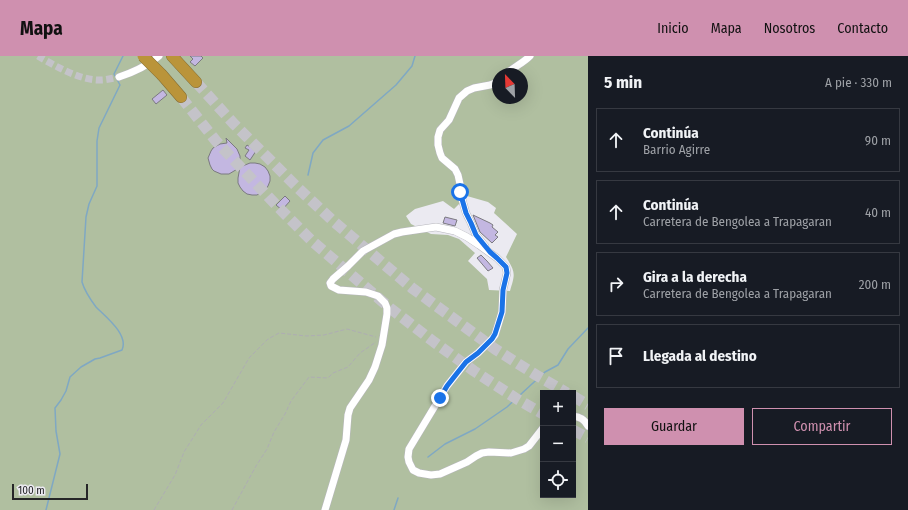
<!DOCTYPE html>
<html lang="es">
<meta charset="utf-8">
<style>
:root{--surface:#171b24;--page:#20242c;--text:#f1f3f6;--muted:#9ea1a6;--line:#363941;--accent:#cf90af}
body{margin:0;font-family:"Fira Sans Condensed",sans-serif;background:var(--page);color:var(--text)}
.controls{position:absolute;right:12px;bottom:12px;display:grid;overflow:hidden;border-radius:0px;box-shadow:0 4px 16px #0002}
.controls button{width:36px;height:36px;display:grid;place-items:center;padding:0;border:0;border-bottom:1px solid var(--line);background:var(--surface);color:var(--text);font:20px sans-serif}
.compass{position:absolute;left:492px;top:12px;width:36px;height:36px;border-radius:50%;background:var(--surface);box-shadow:0 4px 16px #0002;rotate:337deg}
.scale{position:absolute;left:12px;bottom:10px;width:76px;box-sizing:border-box;padding-left:4px;border:2px solid #262628;border-top:0;font-size:11px;line-height:14px;white-space:nowrap;color:#262628;-webkit-text-stroke:3px #ebeaf1;paint-order:stroke}
.stop{position:absolute;width:12px;height:12px;margin:-9px;border:3px solid #1a73e8;border-radius:50%;background:#fff}
.stop.end{background:#1a73e8;border-color:#fff;box-shadow:0 1px 4px #0008}
.list{margin:0;padding:0;list-style:none}
h2{display:flex;justify-content:space-between;align-items:center;height:52px;margin:0;padding:0 16px;font-size:17px}
h2 small{font-size:13px;font-weight:400;color:var(--muted)}
.list li{display:grid;grid-template-columns:26px 1fr auto;gap:12px;align-items:center;box-sizing:border-box;height:64px;margin:0 8px 8px;padding:0 8px;border:1px solid var(--line);border-radius:0px}
.list b{display:block;font-size:15px;white-space:nowrap}
.list p{margin:0;font-size:13px;white-space:nowrap;color:var(--muted)}
.list em{font-size:13px;font-style:normal;color:var(--muted)}
.actions{display:flex;gap:8px;padding:12px 16px}
.actions a{flex:1;padding:9px 0;border:1px solid var(--accent);border-radius:0px;text-align:center;font-size:14px;color:var(--accent)}
.actions .main{background:var(--accent);color:#111}
.icon{flex:none;width:22px;height:22px;fill:none;stroke:currentColor;stroke-width:2;stroke-linecap:round;stroke-linejoin:round}
.map{position:relative;flex:none;width:588px;height:454px;overflow:hidden}
header{display:flex;align-items:center;gap:24px;box-sizing:border-box;height:56px;padding:0 20px;background:var(--accent);color:#111}
header strong{font-size:19px}
nav{display:flex;gap:22px;margin-inline-start:auto;font-size:14px}
main{display:flex}
aside{flex:1;background:var(--surface)}
.map>svg:first-child{display:block}
.green{fill:#b0bfa0;fill-rule:evenodd}
.lines{fill:none;stroke-linecap:round;stroke-linejoin:round}
.stream{stroke:#7fa8c3;stroke-width:1.5}
.building{fill:#c3b7e1;stroke:#7b7a80}
.minor-tunnel{stroke:#c4c3c9;stroke-width:7;stroke-dasharray:7 3.5;stroke-linecap:butt}
.highway-tunnel{stroke:#c4c3c9;stroke-width:11;stroke-dasharray:11 5.5;stroke-linecap:butt}
.minor-casing{stroke:#b7b7bd;stroke-width:8}
.highway-casing{stroke:#866e34;stroke-width:12}
.path{stroke:#aeadb3;stroke-width:1;stroke-dasharray:4 2;stroke-linecap:butt}
.minor{stroke:#fff;stroke-width:7}
.highway{stroke:#ba943a;stroke-width:11}
.highway-bridge-casing{stroke:#866e34;stroke-width:12;stroke-linecap:butt}
.highway-bridge{stroke:#ba943a;stroke-width:11}
.route{stroke:#1a73e8;stroke-width:5}
</style>
<header>
<strong>Mapa</strong>
<nav><a>Inicio</a><a>Mapa</a><a>Nosotros</a><a>Contacto</a></nav>
</header>
<main>
<div class="map">
<svg width="588" height="454" viewBox="0 0 588 454">
<rect width="100%" height="100%" fill="#ebeaf1"/>
<!-- green -->
<path class="green" d="M0,0h588v454h-588zM498,18h24v24h-24zM467,140l21,6 8,6 -2,5 23,21 -11,23c10,16 9,17 4,34l-21,-1 -2,-11 -19,-18 7,-8 -16,-14 -11,-4 -17,-1 -20,-10 -5,-8 9,-7 28,-8 11,8zM543,337h30v102h-30z"/>
<g class="lines">
<!-- stream -->
<path class="stream" d="M308,119l5,-22 10,-13 26,-14 47,-41 16,-19 3,-10
M428,401l17,-13 30,-15 32,-22 38,-35 13,-7 10,-16 20,-21
M46,454l14,-56 -4,-23 -1,-23 6,-8 5,-9 4,-14 11,-10 14,-8 5,-1 22,-8c7,-15 -16,-33 -26,-43 -6,-8 -11,-15 -14,-25l4,-65 3,-13 8,-18v-45l2,-13 21,-43 -6,-11 9,-18
M394,454l4,-12"/>
</g>
<!-- building -->
<path class="building" d="M190,0h11l2,2 -8,8 -5,-4 3,-3z
M163,34l4,5 -11,9 -4,-5z
M226,82l11,11 3,7v4l-1,8 -10,6h-8l-7,-3 -2,-2 -2,-4 -2,-7 3,-7 2,-3 7,-4 7,-1z
M247,89l9,6 -6,9 -5,-4 4,-6 -4,-2z
M250,107h5l5,1 5,3 3,4 2,5v5l-2,5 -3,4 -8,5h-5l-5,-1 -4,-3 -3,-4 -2,-4v-5l2,-11z
M285,140l5,5 -8,9 -6,-5z
M473,159l17,8 3,2 -1,2 6,5 -3,3 3,2 -6,6 -12,-11z
M445,161l12,3 -2,6 -12,-3z
M481,199l6,6 6,7 -5,3 -11,-13z"/>
<g class="lines">
<!-- minor-tunnel -->
<path class="minor-tunnel" d="M38,0c17,10 43,25 63,24 6,0 12,-2 18,-3"/>
<!-- highway-tunnel -->
<path class="highway-tunnel" d="M196,26l38,42 64,64 34,32 80,68 83,61 41,26 31,18
M181,41l35,44 62,66 34,34 78,67 44,34 40,29 43,28 26,15
M573,340l15,9
M573,374l15,8"/>
<!-- minor casing -->
<g class="minor-casing">
<path id="minor" d="M506,18c8,-7 17,-11 24,-18
M119,21c15,-5 28,-11 40,-21
M485,190l-9,-11 -5,-12 -5,-10 -6,-21v-8l-2,-9 -3,-6 -13,-11 -2,-5 -2,-8v-8l2,-7 9,-10 10,-22 8,-7 7,-3 16,-3 8,-3
M573,360c7,1 11,3 15,10
M325,454l21,-70 2,-25 2,-7 19,-28 6,-13 7,-22 5,-31v-6l-2,-5 -7,-7 -12,-4 -27,-2 -8,-4 -1,-3 3,-4 15,-13 15,-15 31,-17 8,-2 34,-5 19,4 12,6 12,8 18,13 9,9 1,6 -4,17 -1,22 -3,10 -4,13 -3,4 -14,14 -12,9 -19,24 -38,63 -1,8 1,5 4,8 6,3 12,2 9,-1 27,-12 9,-6 6,-3 7,-1 22,1 13,-4 5,-3 14,-18"/>
</g>
<!-- highway casing -->
<g class="highway-casing">
<path id="highway" d="M172,0l24,26
M162,19l19,22"/>
</g>
<!-- path -->
<path class="path" d="M154,454l21,-35 9,-23 17,-27 22,-22 26,-45 19,-19 11,-6 27,3 18,-1 23,-6 29,8
M232,454l24,-44 11,-17 7,-17 11,-18 6,-13 18,-24 19,1 5,-5 15,-6 12,-14 16,-11"/>
<!-- minor -->
<use href="#minor" class="minor"/>
<!-- highway -->
<use href="#highway" class="highway"/>
<!-- highway-bridge casing -->
<g class="highway-bridge-casing">
<path id="highway-bridge" d="M143,0l19,19"/>
</g>
<!-- highway-bridge -->
<use href="#highway-bridge" class="highway-bridge"/>
</g>
<g class="lines">
<!-- route -->
<path class="route" d="M440,342l7,-12 11,-14 8,-10 12,-9 14,-14 3,-5 7,-22 1,-22 4,-17 -1,-6 -9,-9 -7,-6 -14,-17 -5,-12 -5,-10 -6,-21"/>
</g>
</svg>
<div class="controls">
<button>+</button>
<button>−</button>
<button><svg class="icon" aria-label="locate" viewBox="0 0 24 24"><circle cx="12" cy="12" r="6"/><path d="M12 2v4M12 18v4M2 12h4M18 12h4"/></svg></button>
</div>
<svg class="compass" viewBox="-18 -18 36 36"><path d="M0-13l5 13h-10z" fill="#e53935"/><path d="M0 13l5-13h-10z" fill="#9ea1a6"/></svg>
<div class="scale">100 m</div>
<div class="stop" style="left:460px;top:136px"></div>
<div class="stop end" style="left:440px;top:342px"></div>
</div>
<aside>
<h2>5 min<small>A pie · 330 m</small></h2>
<ul class="list">
<li><svg class="icon" aria-label="ahead" viewBox="0 0 24 24"><path d="M12 20V5M6 11l6-6 6 6"/></svg><div><b>Continúa</b><p>Barrio Agirre</p></div><em>90 m</em></li>
<li><svg class="icon" aria-label="ahead" viewBox="0 0 24 24"><path d="M12 20V5M6 11l6-6 6 6"/></svg><div><b>Continúa</b><p>Carretera de Bengolea a Trapagaran</p></div><em>40 m</em></li>
<li><svg class="icon" aria-label="right" viewBox="0 0 24 24"><path d="M7 20v-9h11M14 6l5 5-5 5"/></svg><div><b>Gira a la derecha</b><p>Carretera de Bengolea a Trapagaran</p></div><em>200 m</em></li>
<li><svg class="icon" aria-label="arrive" viewBox="0 0 24 24"><path d="M6 21V4h12l-3 4 3 4H6"/></svg><div><b>Llegada al destino</b></div></li>
</ul>
<div class="actions"><a class="main">Guardar</a><a>Compartir</a></div>
</aside>
</main>
